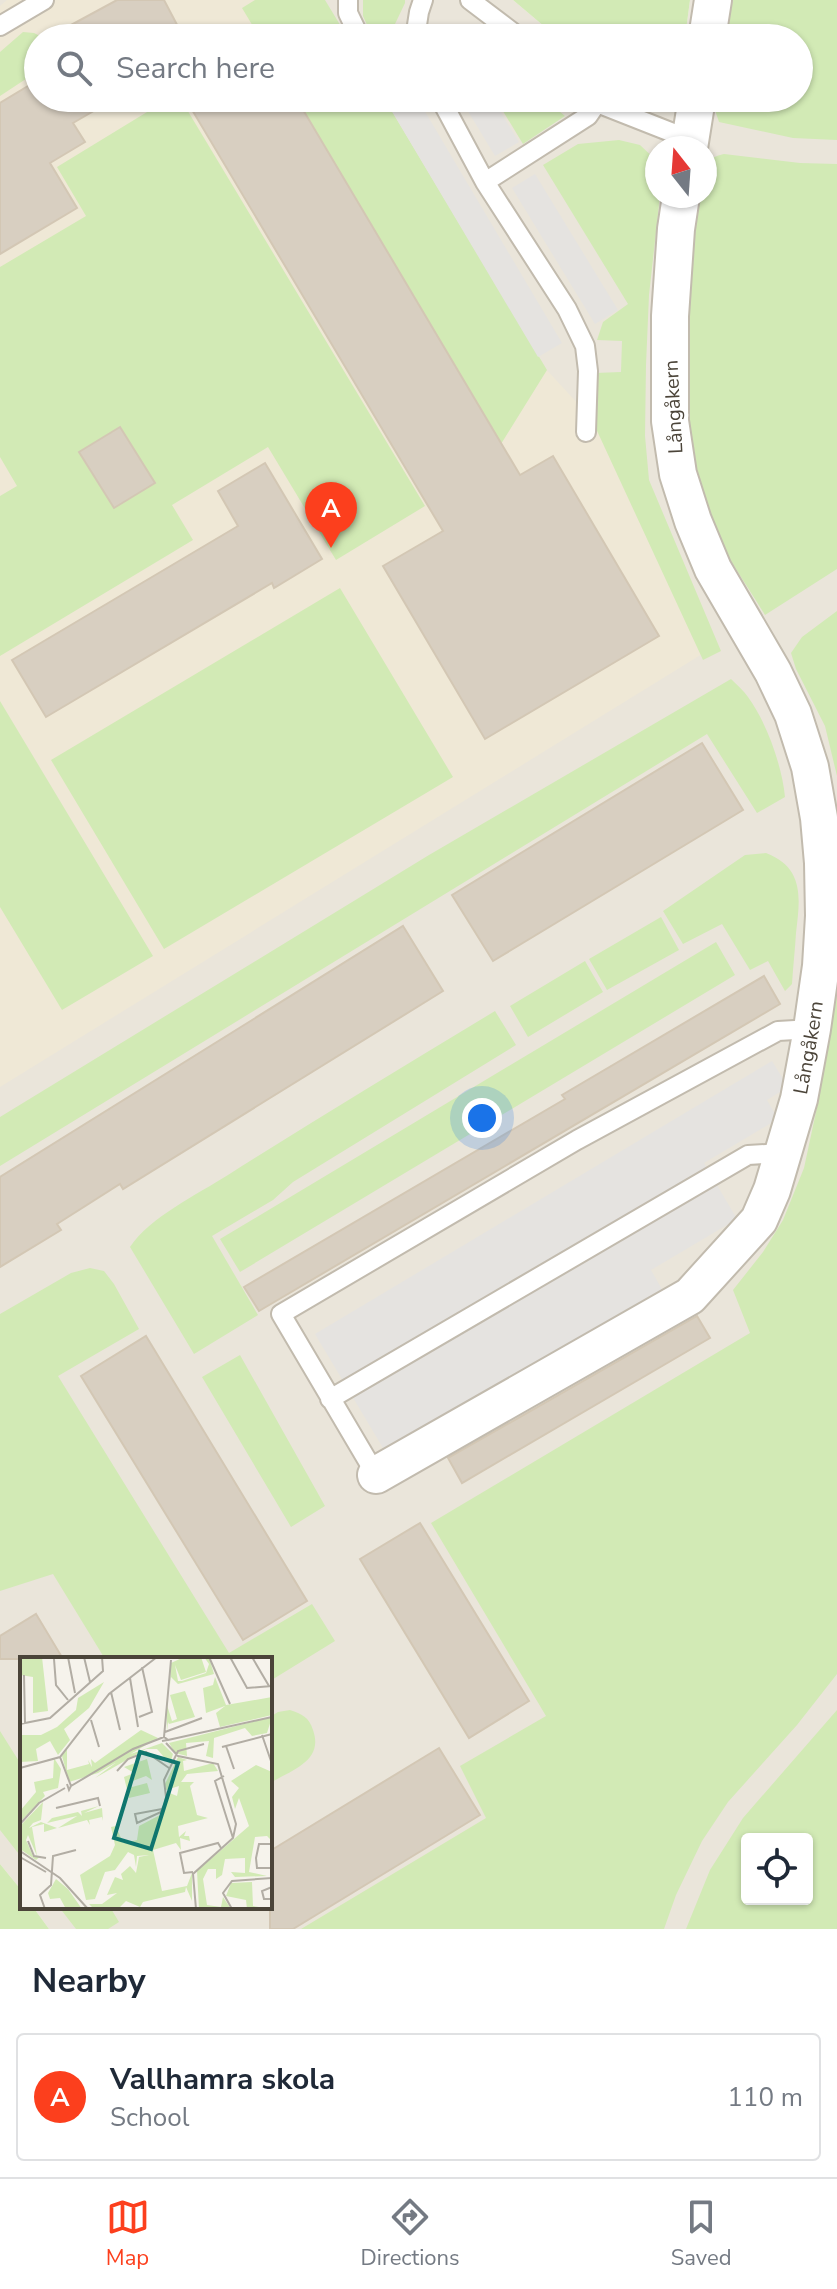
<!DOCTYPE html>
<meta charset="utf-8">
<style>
:root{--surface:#fff;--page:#f2f2f3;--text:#1f2937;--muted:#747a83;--line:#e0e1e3;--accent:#fc3f1d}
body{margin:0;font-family:"Nunito Sans",sans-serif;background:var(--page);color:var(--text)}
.controls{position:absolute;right:24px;bottom:24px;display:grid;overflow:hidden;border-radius:8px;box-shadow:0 2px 6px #0004}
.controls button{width:72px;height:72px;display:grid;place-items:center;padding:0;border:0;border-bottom:2px solid var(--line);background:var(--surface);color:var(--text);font:40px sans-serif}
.compass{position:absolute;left:645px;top:136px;width:72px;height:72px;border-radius:50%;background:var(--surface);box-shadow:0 2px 6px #0004;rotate:343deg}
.you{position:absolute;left:482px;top:1118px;width:28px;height:28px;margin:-20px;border:6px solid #fff;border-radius:50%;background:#1a73e8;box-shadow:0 0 0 12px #1a73e833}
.badge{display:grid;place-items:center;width:52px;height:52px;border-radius:50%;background:var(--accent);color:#fff;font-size:26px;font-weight:700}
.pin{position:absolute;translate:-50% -66px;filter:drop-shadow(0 2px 4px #0008)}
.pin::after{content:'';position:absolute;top:42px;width:28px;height:24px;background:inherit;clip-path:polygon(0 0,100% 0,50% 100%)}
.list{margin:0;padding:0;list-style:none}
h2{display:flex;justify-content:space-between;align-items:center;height:104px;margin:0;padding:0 32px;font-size:34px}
h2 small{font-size:26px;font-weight:400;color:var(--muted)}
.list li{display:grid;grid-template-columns:52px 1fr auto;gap:24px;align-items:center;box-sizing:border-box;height:128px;margin:0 16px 16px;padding:0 16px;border:2px solid var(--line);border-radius:8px}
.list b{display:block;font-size:30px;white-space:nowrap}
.list p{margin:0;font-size:26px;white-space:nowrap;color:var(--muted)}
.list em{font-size:26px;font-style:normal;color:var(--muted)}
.icon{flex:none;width:44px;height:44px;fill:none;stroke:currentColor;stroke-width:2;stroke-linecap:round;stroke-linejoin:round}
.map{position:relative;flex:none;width:837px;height:1929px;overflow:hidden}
.search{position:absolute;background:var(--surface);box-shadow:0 2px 6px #0004;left:24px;right:24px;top:24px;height:88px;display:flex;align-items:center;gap:20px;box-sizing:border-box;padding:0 28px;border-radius:44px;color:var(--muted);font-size:30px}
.sheet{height:248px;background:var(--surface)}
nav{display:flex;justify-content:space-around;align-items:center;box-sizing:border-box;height:112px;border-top:2px solid var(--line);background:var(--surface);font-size:22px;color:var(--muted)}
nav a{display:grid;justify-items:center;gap:4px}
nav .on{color:var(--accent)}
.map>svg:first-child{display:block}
.residential{fill:#eae5da;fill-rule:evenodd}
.education{fill:#efe8d6}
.green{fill:#d2eab5;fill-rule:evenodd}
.parking{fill:#e5e3e0}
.building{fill:#d8cfc1;stroke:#d3c7b4;stroke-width:2}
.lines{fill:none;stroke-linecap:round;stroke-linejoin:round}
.lane-casing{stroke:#c2bbae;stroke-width:22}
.street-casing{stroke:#c2bbae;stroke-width:40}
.lane{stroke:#fff;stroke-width:18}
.street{stroke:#fff;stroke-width:36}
.labels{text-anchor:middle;stroke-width:8;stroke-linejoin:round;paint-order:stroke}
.street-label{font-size:20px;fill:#4b4439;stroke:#fff}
.inset-road{fill:none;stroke:#b2ada4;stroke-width:2}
.view{fill:#0f766e;fill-opacity:0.15;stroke:#0f766e;stroke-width:4}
.inset-edge{fill:none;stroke:#4b4439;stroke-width:4}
</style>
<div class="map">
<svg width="837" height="1929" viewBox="0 0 837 1929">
<rect width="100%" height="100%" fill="#f6f3ec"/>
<!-- residential -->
<path class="residential" d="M0,0h513l45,38h-520v60h761v-60h-114l5,-38h147v1929h-788l-16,-22h237v-248h-248v232l-22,-27zM657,148h48v48h-48zM747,1839h60v60h-60z"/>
<!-- education -->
<path class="education" d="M7,0h301l25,38h-295v60h333l173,269 72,78 91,206 -707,436v-1081z"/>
<!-- green -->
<path class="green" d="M255,0h70l23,38h-88l-18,-30z
M363,0h42v3l-10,21 -3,14h-19l-10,-22z
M513,0h177l-5,38h-127z
M733,0h104v140l-44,-2 -74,-16 -4,-12 2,-12h82v-60h-74z
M23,32l11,1 10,5h-6v33l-38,25v-44z
M170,98h10l245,408 -89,54 -68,-113 -96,58 21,35 -193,116v-160l17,-10 -17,-29v-190l86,-51 -29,-49z
M296,98h88l163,272 -46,74z
M495,98h48l22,18 -42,28z
M619,140l21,5 17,16v35h3l-11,99 -3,70 -1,71 4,44 72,171 -18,9 -111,-240 3,-47 26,-1 1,-31 -25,-1 6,-18 25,-18 -85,-139 35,-21z
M724,154l76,9 37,1v405l-72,46c-21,-35 -47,-69 -60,-108 -33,-101 -19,-208 -5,-311h5c0,-21 -6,-37 19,-42z
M340,588l113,189 -289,172 -113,-189z
M837,611v165l-12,-50 -29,-57 -5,-16 11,-16z
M731,679c6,6 13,12 17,18 19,26 34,69 37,100l-28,16 -50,-79 -707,432v-49l429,-262z
M0,701l153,255 -91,54 -62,-103z
M766,853c39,15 34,46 30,80 -1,17 -3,34 -4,51l-7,7 -17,-30 -18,9 -28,-46 -39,20 -20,-33 82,-56z
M661,917l18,33 -72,40 -18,-31z
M716,942l19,33 -495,297 -20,-33z
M585,961l18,31 -75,45 -18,-31z
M837,975v699l-40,51 -69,77 -26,39 -26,54 -12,34h-363l185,-111 -26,-52 86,-50 -115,-193 319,-190 -17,-43 30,-38 20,-32 21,-52 15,-70z
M495,1011l21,34 -223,137 -20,18 -61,36 46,79 -64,39 -64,-107c20,-30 68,-53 98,-72 88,-56 178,-110 267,-164z
M90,1268l14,3 10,13 25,45 -81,47 171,277 83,-49 23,37 -65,40v-22h-165l-52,-85 -53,17v-277l71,-41z
M240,1355l85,151 -34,21 -89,-150z
M290,1710c12,4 19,7 23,20 11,31 -21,40 -43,53v-66l8,-5z
M837,1710v219h-151l24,-59 33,-52zM747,1839h60v60h-60z
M0,1731l22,35v92l-22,-28z
M0,1864l22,27v16h11l16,22h-49z
M59,1907h51l9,15 -11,7h-32z"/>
<!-- parking -->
<path class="parking" d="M384,98h33l145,245 -24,14z
M460,98h32l27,44 -24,14z
M535,174l83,136 -23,14 -83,-136z
M772,1061l16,26 -21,13 11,19 -74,44 33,56 -86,51 13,23 -275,165 -74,-124z"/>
<!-- building -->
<path class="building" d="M117,0h47l20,38h-137z
M38,80v18h78l-43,25 12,19 -35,21 27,45 -77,46v-151z
M185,98h111l224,377 33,-19 106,180 -174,103 -102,-173 60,-35z
M120,427l35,56 -41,25 -35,-56z
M265,463l57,96 -48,29 -2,-5 -226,134 -34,-57 226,-134 -20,-35z
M702,743l41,67 -250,151 -41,-66z
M403,926l40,65 -320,198 -3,-5 -63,40 4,6 -61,37v-90z
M764,976l16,28 -521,307 -15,-24 321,-188 -3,-4z
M697,1316l13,22 -248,145 -14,-25z
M146,1336l161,265 -64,39 -162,-264z
M420,1523l109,178 -60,37 -109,-179z
M36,1614l27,45h-63v-23z
M439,1748l41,67 -187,114h-23v-78z"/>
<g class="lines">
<!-- lane casing -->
<g class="lane-casing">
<path id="lane" d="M348,0v13l12,25
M470,0l50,38
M0,26l44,-26
M415,38l4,-26 4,-12
M440,98l45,84 82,127 18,37 3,25 -2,61
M593,98l4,5 94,37
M485,182l103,-66 9,-13
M330,1399l418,-244 36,-2
M376,1475l-95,-161 296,-174 201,-109 34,-2"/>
</g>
<!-- street casing -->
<g class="street-casing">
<g id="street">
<path d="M707,38l6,-38"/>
<path d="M689,148l8,-50"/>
<path id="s1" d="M376,1475l314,-179 69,-76 13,-30 27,-91 13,-70 9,-63 3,-50 -1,-53 -4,-45 -9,-51 -17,-53 -20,-42 -60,-103 -20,-48 -15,-47 -8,-53v-105l6,-87 5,-33"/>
</g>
</g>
<!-- lane -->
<use href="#lane" class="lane"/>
<!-- street -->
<use href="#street" class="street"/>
</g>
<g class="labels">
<!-- street labels -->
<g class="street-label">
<text transform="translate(673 407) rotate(-93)" y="7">Långåkern</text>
<text dy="7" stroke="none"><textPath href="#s1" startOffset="644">Långåkern</textPath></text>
</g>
</g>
<!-- overview -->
<g transform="translate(20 1657)">
<rect width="252" height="252" fill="#f6f3ec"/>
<path d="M0,0h22l6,54 -15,2v-36l-13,-2zM164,0h17l5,15 -25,8 -6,-15 3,16h4l24,-8 3,-9 -5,-7h5l5,17 -36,10 -7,-7 -1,8 1,-22zM195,20l11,28 46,-8v18l-52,12 -4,-14 9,-7 -19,7 -3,-25 10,-3zM84,25l-15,26 -25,21 6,11 -12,15 -8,-14 -14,8 2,12 -18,1 2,-27h19l16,-8 19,-17 2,-12zM165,34l10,26 -26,7 -1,-2 -1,9 -1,-29 6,19 5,-2 -7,-24zM252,60l-5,16 -15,3 -7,-8 -31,10 -1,20 -7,-2 3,-15 -23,2 1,13 -12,-3 -6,-10zM121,73l17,8 -60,35 -29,9 -7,-26 5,-8v22l22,-6 -1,-4 4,7 -1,-8 4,4zM142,86l11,11 -3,10 -13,-15h-11l-51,29 30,-22zM158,100l9,3 -4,1 1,10 29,-8 5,8 -31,3 -6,8h13l-4,4 7,29 11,3 -30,8 1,11 7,-6 -2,5h5l1,5 -10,-3 1,12 -5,-7 -23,7 9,41 25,-5 5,-13v28l-6,-14 -1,5 -42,10 -3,5 -14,-6 -8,8h-24l-5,-5h13l15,-11 -10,2 8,-18 8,3 -2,-6 9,-8 6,7 3,-16 10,-2 -12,1 -1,11 -2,-12 -6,-3 -13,18 -10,2 -10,27 -9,1 -6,-25 30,-19 5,-11 -4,-18 5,-1 7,17 14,-3 2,-14 21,-11 7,-23 10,4 2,-10 -13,4 -1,-6zM34,101l7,11 -3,19 -15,4 2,4 -25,26v-11l16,-19 -2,-10 19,-4zM127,102l5,21 -6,-4 -16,6 2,5 15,-4 3,10 -21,5 -5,-21 10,-4 -10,-6zM236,108l16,7v69l-5,-5 -12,1 -6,35 18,4 -32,1 -4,-5 14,1v-15l-20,1 -3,16 -6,4v-10h-8l-5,10 4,26 14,2 2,-10 8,12h-32l-2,-38 52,-45 -10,-28 -4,11 -3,-12 7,-9 -8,-7zM23,145l-2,18 -8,3 -4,5 12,-6 16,6 -13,4v-8l-12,3 5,29 -9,-21 -2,5 7,16h8l-5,4 -16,-11v-23zM79,149l-15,7 18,-5 1,13 -1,-4 -13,3 1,5 -3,-5 -29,8 19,-12 -30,7 5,-5 26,-6 4,4 -1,-5zM36,222l12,10 14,20h-16l-6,-11 -10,1 -2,-6zM232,225l1,24 19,3h-25l-1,-9 -20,-4 5,-13z" fill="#d2eab5"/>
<path class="inset-road" d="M48,0l7,36M64,0l6,25M189,0l21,47M210,0l17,31 25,-2M232,0l17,29M34,2l2,26 12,15M4,18l1,48M110,21l8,49M91,35l9,38M119,60l13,-5 -10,-45M71,63l8,27M0,67l30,-6 53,-47 -1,-14M145,75l37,-14M242,78l10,29M144,80l7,-77M148,83l104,-23M146,86l12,13 40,8 18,60 -3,14 -40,36 3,35M206,89l8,23M202,90l50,-13M40,100l11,29 -2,4 -2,-6M0,111l40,-11 49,-63 48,-37M97,114l11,-12 18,-7 23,16M204,119l-9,5 18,57M51,129l62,-37 31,-12 4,3 -6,1M36,151l42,-10 2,8M142,152l-27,5 2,9 24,-11 1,-3 3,-5 1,-7 -2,-17 14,-29 26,-7M0,167l19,-21 26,-15M8,184l6,15 12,2M252,187h-13l-3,14 1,10h15M0,194l40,27 28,31M0,200l26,15M173,215l-9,1 -4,-20 38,-10 3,5M252,230l-10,4 2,8h8M25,252l-5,-14 11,-10 2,-29 23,-6M212,252l-9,-16 9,-12 40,-3"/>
<path class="view" d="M120,95l38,11 -27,86 -37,-11z"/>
<rect width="252" height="252" class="inset-edge"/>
</g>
</svg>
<div class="controls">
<button><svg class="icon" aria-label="locate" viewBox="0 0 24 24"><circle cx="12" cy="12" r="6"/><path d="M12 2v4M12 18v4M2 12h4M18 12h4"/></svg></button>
</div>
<svg class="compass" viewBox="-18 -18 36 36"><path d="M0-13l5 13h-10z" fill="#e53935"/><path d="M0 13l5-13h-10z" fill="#747a83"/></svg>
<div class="you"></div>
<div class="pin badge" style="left:331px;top:548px">A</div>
<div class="search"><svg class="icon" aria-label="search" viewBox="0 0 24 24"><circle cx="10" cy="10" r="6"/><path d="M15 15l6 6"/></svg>Search here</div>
</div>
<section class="sheet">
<h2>Nearby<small></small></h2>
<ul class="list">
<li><span class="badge">A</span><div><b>Vallhamra skola</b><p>School</p></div><em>110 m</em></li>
</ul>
</section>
<nav>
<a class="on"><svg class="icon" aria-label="map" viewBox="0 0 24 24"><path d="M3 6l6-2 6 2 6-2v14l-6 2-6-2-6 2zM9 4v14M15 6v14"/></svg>Map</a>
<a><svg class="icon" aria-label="directions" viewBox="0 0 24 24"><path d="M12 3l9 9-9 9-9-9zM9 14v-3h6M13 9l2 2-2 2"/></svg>Directions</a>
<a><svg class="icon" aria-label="saved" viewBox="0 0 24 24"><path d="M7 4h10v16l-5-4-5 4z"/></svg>Saved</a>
</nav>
